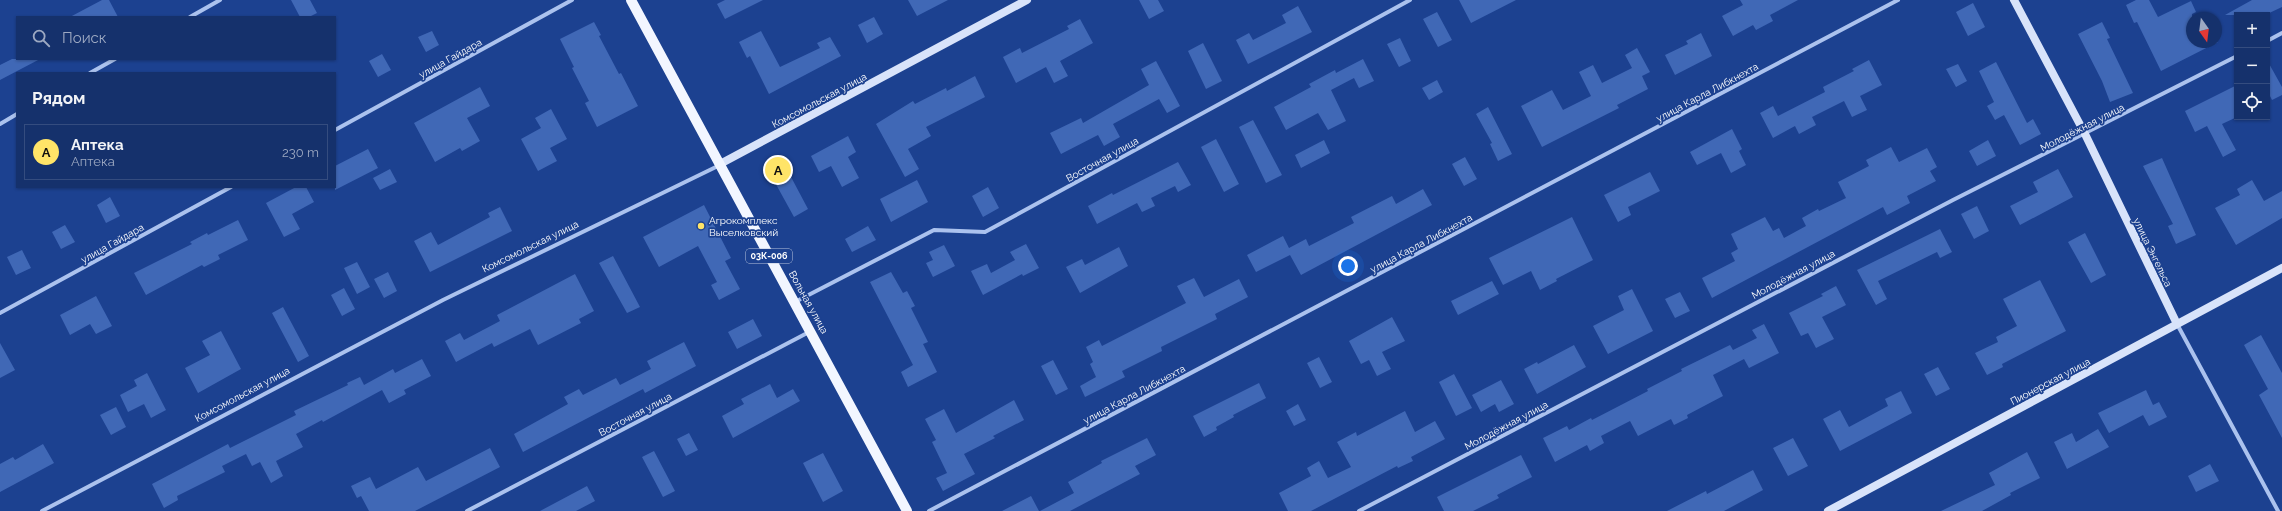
<!DOCTYPE html>
<html lang="ru">
<meta charset="utf-8">
<style>
:root{--surface:#15316c;--page:#1e3972;--text:#f1f3f6;--muted:#9da9c2;--line:#344c7f;--accent:#ffe468}
body{margin:0;font-family:Raleway,sans-serif;background:var(--page);color:var(--text)}
.controls{position:absolute;right:12px;top:12px;display:grid;overflow:hidden;border-radius:0px;box-shadow:0 1px 3px #0004}
.controls button{width:36px;height:36px;display:grid;place-items:center;padding:0;border:0;border-bottom:1px solid var(--line);background:var(--surface);color:var(--text);font:20px sans-serif}
.compass{position:absolute;left:2186px;top:12px;width:36px;height:36px;border-radius:50%;background:var(--surface);box-shadow:0 1px 3px #0004;rotate:166deg}
.you{position:absolute;left:1348px;top:266px;width:14px;height:14px;margin:-10px;border:3px solid #fff;border-radius:50%;background:#1a73e8;box-shadow:0 0 0 6px #1a73e833}
.badge{display:grid;place-items:center;width:26px;height:26px;border-radius:50%;background:var(--accent);color:#111;font-size:13px;font-weight:700}
.pin{position:absolute;translate:-50% -50%;border:2px solid #fff;box-shadow:0 1px 4px #0006}
.list{margin:0;padding:0;list-style:none}
h2{display:flex;justify-content:space-between;align-items:center;height:52px;margin:0;padding:0 16px;font-size:17px}
h2 small{font-size:13px;font-weight:400;color:var(--muted)}
.list li{display:grid;grid-template-columns:26px 1fr auto;gap:12px;align-items:center;box-sizing:border-box;height:56px;margin:0 8px 8px;padding:0 8px;border:1px solid var(--line);border-radius:0px}
.list b{display:block;font-size:15px;white-space:nowrap}
.list p{margin:0;font-size:13px;white-space:nowrap;color:var(--muted)}
.list em{font-size:13px;font-style:normal;color:var(--muted)}
.icon{flex:none;width:22px;height:22px;fill:none;stroke:currentColor;stroke-width:2;stroke-linecap:round;stroke-linejoin:round}
.map{position:relative;flex:none;width:2282px;height:511px;overflow:hidden}
.search{position:absolute;background:var(--surface);box-shadow:0 1px 3px #0004;left:16px;top:16px;width:320px;height:44px;display:flex;align-items:center;gap:10px;box-sizing:border-box;padding:0 14px;border-radius:0px;color:var(--muted);font-size:15px}
.panel{position:absolute;background:var(--surface);box-shadow:0 1px 3px #0004;left:16px;top:72px;width:320px;height:116px;border-radius:0px}
.map>svg:first-child{display:block}
.building{fill:#4068b6}
.lines{fill:none;stroke-linecap:round;stroke-linejoin:round}
.street{stroke:#abc2ee;stroke-width:4}
.secondary{stroke:#d8e3fa;stroke-width:8}
.primary{stroke:#f2f6ff;stroke-width:10}
.poi-dot{fill:#ffe468;stroke:#1c4190;stroke-width:1.5}
.labels{text-anchor:middle;stroke-width:3.5;stroke-linejoin:round;paint-order:stroke}
.shield{fill:#1c4190;stroke:#bbc6de;stroke-width:1}
.shield-label{font-size:9px;font-weight:bold;fill:#fff}
.street-label{font-size:10px;fill:#fff;stroke:#1c4190}
.poi-label{font-size:10px;fill:#fff;stroke:#1c4190;text-anchor:start}
</style>
<div class="map">
<svg width="2282" height="511" viewBox="0 0 2282 511">
<rect width="100%" height="100%" fill="#1c4190"/>
<!-- building -->
<path class="building" d="M102,0h7l9,17h-48z
M291,0h19l7,13 -8,4h-9z
M725,0h38l-38,19 -8,-15z
M908,0h40l-31,16z
M1139,0h19l6,11 -15,8z
M1459,0h57l-45,23z
M1740,0h58l-28,15 3,6 -17,9 -3,-5 -20,11 -11,-20 21,-11z
M2136,0h13l9,17 33,-16 5,11 -4,2v28h26l-57,29 -24,-49 -3,1 -8,-18z
M2252,0h30v7l-17,8h-40z
M1973,3l12,24 -17,9 -12,-24z
M1298,6l14,26 -64,32 -12,-24 13,-7 4,7 33,-17 -4,-8z
M1437,12l15,28 -14,7 -15,-28z
M874,17l9,17 -16,9 -9,-18z
M1080,19l13,24 -33,18 8,15 -14,7 -8,-16 -30,16 -13,-26 17,-9 2,5 47,-24 -2,-3z
M594,22l7,13 -2,1 20,38 2,-1 17,33 -41,21 -12,-24 4,-2 -17,-33 2,-1 -14,-28z
M2102,22l8,16 -3,1 26,54 -23,9 -8,-21 -24,-47z
M432,31l7,14 -13,7 -8,-15z
M761,31l19,36 40,-19 -3,-5 13,-6 11,19 -72,38 -19,-38 -3,2 -8,-16z
M1701,33l11,23 -37,19 -10,-20 23,-11 -2,-3z
M1400,38l11,23 -12,6 -12,-23z
M1203,43l19,38 -16,8 -18,-38z
M1637,48l13,24 -8,4 6,13 -31,16 2,3 -77,39 -21,-41 31,-16 11,20 28,-14 -12,-24 14,-7 9,18 30,-15 -7,-13z
M382,54l9,16 -13,7 -9,-16z
M12,59h28l-40,21v-15z
M1363,59l11,22 -15,7 -5,-10 -23,12 15,31 -18,9 -10,-17 -32,17 -12,-23 37,-20 -2,-3 26,-14 1,3z
M1869,60l13,25 -22,11 7,14 -15,7 -8,-16 -32,16 4,8 -17,9 -4,-8 -22,12 -13,-25 13,-7 5,10 47,-24 -2,-5 31,-16 -2,-2z
M2267,60l15,27v8l-10,5 -5,-10z
M1156,61l24,45 -13,7 -8,-14 -46,25 7,13 -16,9 -6,-11 -37,19 -11,-21 31,-15 2,5 66,-38 -8,-16z
M1996,62l31,61 6,-4 8,15 -21,11 -16,-30 -9,5 -8,-14 7,-4 -15,-31z
M1958,64l9,17 -11,6 -10,-18z
M975,76l10,21 -59,30 5,9 -23,13 11,20 -14,8 -29,-53 37,-23 2,3 31,-16 1,3z
M1437,80l6,12 -14,8 -7,-12z
M2237,85v32l-15,7 14,26 -13,7 -16,-31 -12,6 -10,-21z
M480,87l10,19 -23,12 13,23 -18,10 -2,-3 -25,14 -21,-39z
M1488,107l24,47 -14,7 -8,-17 2,-1 -16,-29z
M551,109l16,30 -17,9 7,13 -19,10 -17,-32 20,-11 -6,-10z
M1253,120l29,55 -16,8 -27,-56z
M1732,129l10,20 -3,2 7,14 -15,8 -10,-20 -24,12 -7,-13z
M848,136l8,16 -8,5 11,21 -17,9 -11,-21 -12,6 -8,-16z
M1216,139l23,45 -15,8 -23,-45z
M1324,140l6,13 -29,15 -6,-13z
M1988,140l8,16 -19,10 -8,-15z
M1891,147l8,15 28,-14 10,19 -7,4 6,10 -29,15 3,7 -23,12 -4,-8 -171,91 -10,-20 33,-17 -4,-8 7,-4 -7,-15 34,-17 8,14 6,-3 5,10 22,-12 -4,-8 16,-9 1,2 27,-13 -8,-16 31,-16 -3,-6z
M368,149l10,19 -43,22v-24z
M1465,157l12,22 -13,7 -12,-22z
M2162,158l34,77 -20,9 -8,-18 5,-2 -30,-58z
M782,160l26,49 -14,8 -27,-49z
M1178,162l13,23 -13,7 -3,-6 -24,12 4,8 -13,6 -5,-9 -40,21 -9,-18 24,-13 1,2z
M390,169l7,13 -17,8 -7,-12z
M2058,169l15,28 -53,28 -10,-19 28,-14 -5,-10z
M1650,172l10,19 -32,16 3,8 -13,7 -14,-27z
M917,180l11,22 -37,20 -11,-23z
M2252,180l12,21 18,-10v27l-46,27 -21,-37 25,-13 -3,-6z
M296,187h10l8,15 -22,12 8,15 -16,8 -18,-34z
M988,187l11,21 -16,9 -11,-21z
M1423,189l9,16 -131,70 -11,-20 -34,17 -9,-17 36,-19 6,12 17,-9 3,7 45,-23 -3,-6 41,-21 4,8z
M110,197l10,19 -14,7 -9,-18z
M704,205l27,53 -6,3 15,28 -21,11 -8,-15 6,-3 -19,-36 -39,21 -16,-30z
M1977,206l12,25 -15,8 -13,-25z
M500,207l12,24 -82,41 -16,-31 17,-9 7,13 52,-28 -2,-4z
M1572,217l21,43 -37,19 1,2 -17,9 -9,-19 -28,14 -14,-27z
M238,220l10,20 -30,15 2,4 -16,8 -2,-2 -56,30 -12,-22 58,-29 -2,-2 17,-9 1,2z
M65,225l10,17 -14,7 -9,-17z
M868,226l8,14 -24,12 -7,-13z
M1940,229l12,23 -12,6 -3,-6 -59,29 9,18 -11,6 -19,-35z
M2085,233l21,42 -15,8 -23,-41z
M1026,244l13,24 -16,8 -1,-2 -39,21 -12,-24 16,-7 4,9 24,-13 -5,-8z
M944,245l11,21 -22,11 -7,-14 7,-3 -4,-8z
M1119,247l9,19 -48,27 -14,-26 16,-8 3,6z
M22,250l9,18 -15,7 -9,-18z
M613,256l27,51 -13,6 -28,-50z
M357,262l13,25 -13,7 -13,-26z
M388,272l9,19 -13,7 -10,-19z
M891,272l12,21 4,-2 8,15 -4,2 17,34 -5,2 14,28 -29,15 -7,-15 12,-7 -43,-83z
M575,274l19,37 -15,8 2,4 -43,22 -8,-16 -36,18 -2,-4 -36,19 -11,-21 15,-8 4,7 36,-19 -3,-6z
M1194,278l10,19 35,-18 9,18 -33,17 2,5 -56,28 1,4 -40,20 3,6 -40,20 -5,-11 16,-9 -6,-13 3,-2 -7,-15 13,-7 3,6 84,-43 -9,-17z
M2040,280l26,51 -64,33 1,3 -16,8 -12,-22 23,-11 -2,-5 21,-11 -14,-27z
M1492,281l7,13 -41,21 -7,-14z
M1836,286l10,19 -24,12 12,22 -18,9 -8,-15 -7,3 -12,-23 34,-17 -2,-2z
M344,288l11,21 -13,7 -11,-21z
M1632,289l21,42 -45,23 -15,-28 31,-16 -6,-14z
M1680,292l10,19 -15,7 -10,-19z
M96,296l16,30 -16,8 -6,-10 -20,11 -10,-20z
M283,307l26,49 -11,6 -26,-49z
M1392,317l13,24 -23,11 9,17 -14,7 -8,-16 -8,4 -12,-23z
M753,319l9,17 -25,13 -9,-17z
M1764,324l15,29 -30,15 -5,-9 -31,16 10,21 -36,19 1,3 -14,7 -3,-6 -33,17 -8,-15 -29,15 3,7 -14,8 -3,-6 -32,17 -12,-24 24,-12 2,4 22,-12 1,2 56,-29 -1,-2 35,-18 -1,-2 49,-24 3,5 24,-12 -5,-8z
M221,331l20,38 -43,24 -13,-25 25,-13 -8,-14z
M2261,335l21,38v65l-23,-43 9,-6 -24,-44z
M684,342l12,24 -51,27 -2,-4 -120,63 -9,-18 54,-30 -4,-7 15,-8 4,6 33,-17 4,7 31,-16 -4,-8z
M0,343l15,27 -15,8z
M1574,345l12,22 -49,27 -13,-25 13,-7 1,2z
M1319,357l13,25 -12,6 -13,-25z
M422,359l9,17 -27,14 2,4 -17,9 -7,-13 -59,32 -1,-2 -26,14 7,13 -27,14 7,15 -12,7 -11,-21 -8,4 -6,-12 -24,12 3,6 -48,24 1,4 -14,8 -12,-24 76,-40 2,4 66,-33 -2,-4 54,-26 -1,-2 13,-6 4,8 29,-16 2,4z
M1053,360l15,29 -12,6 -15,-29z
M1938,367l12,22 -14,7 -12,-22z
M147,373l19,37 -15,8 -7,-14 -16,8 -8,-17 17,-9 -3,-6z
M1454,374l18,34 -16,8 -17,-34z
M1501,380l13,24 -15,8 -4,-8 -14,8 -9,-17z
M1259,383l7,15 -33,17 1,2 -18,10 1,3 -13,7 -11,-21z
M770,384l7,14 16,-9 7,12 -67,37 -11,-22 22,-12 -3,-5z
M2146,390l7,15 6,-3 8,15 -18,9 -6,-11 -34,18 -11,-20z
M1901,391l11,22 -72,38 -17,-32 17,-9 9,17 39,-21 -3,-7z
M1014,400l10,20 -31,16 2,2 -31,16 11,20 -32,17 -7,-13 11,-5 -15,-31 4,-2 -11,-21 19,-10 12,24z
M1298,404l8,16 -12,6 -8,-15z
M116,407l10,20 -15,8 -11,-20z
M1405,411l10,21 20,-11 10,18 -34,18 2,4 -15,7 -1,-2 -86,45h-23l-9,-18 32,-17 -4,-8 12,-7 9,17 23,-11 -14,-25 19,-10 1,4z
M2098,429l11,18 -42,22 -13,-27 18,-9 4,9z
M689,433l9,17 -12,6 -9,-17z
M1147,438l9,17 -21,11 5,8 -70,37h-30l34,-18 -6,-11 34,-19 -1,-2z
M1793,438l15,28 -20,10 -15,-28z
M43,444l11,19 -54,29v-28l13,-7 2,3z
M490,448l10,19 -85,44h-46l-8,-15 -4,2 -6,-12 19,-9 6,12 42,-22 8,14z
M654,451l21,40 -12,6 -21,-40z
M2027,452l13,26 -30,15 1,2 -29,16h-41l54,-26 -6,-12z
M823,453l20,38 -20,11 -20,-39z
M1521,455l11,22 -35,18 2,3 -26,13h-29l-7,-14z
M2210,464l9,17 -23,11 -8,-16z
M1753,470l10,20 -39,21h-57l39,-20 1,3z
M587,486l8,15 -19,10h-36z
M1031,496l8,15h-37z"/>
<g class="lines">
<!-- street -->
<path class="street" d="M190,17l30,-17
M2267,41l15,-8
M90,73l25,-14
M0,124l17,-10
M335,130l237,-130
M795,302l139,-72 51,2 425,-232
M0,313l231,-126
M2177,324l101,187
M42,511l401,-211 277,-135
M467,511l344,-180
M929,511l969,-511
M1359,511l594,-311 284,-144"/>
<!-- secondary -->
<path class="secondary" d="M2014,0l71,134 92,190
M720,164l307,-164
M1828,511l454,-243"/>
<!-- primary -->
<path class="primary" d="M631,0l276,511"/>
</g>
<!-- markers -->
<circle class="poi-dot" cx="701" cy="226" r="4"/>
<g class="labels">
<!-- shield labels -->
<rect class="shield" x="746" y="249" width="46" height="14" rx="3"/>
<g class="shield-label">
<text x="769" y="259">03К-006</text>
</g>
<!-- street labels -->
<g class="street-label">
<text transform="translate(450 58) rotate(-29)" y="4">улица Гайдара</text>
<text transform="translate(1707 92) rotate(-28)" y="4">улица Карла Либкнехта</text>
<text transform="translate(819 100) rotate(-28)" y="4">Комсомольская улица</text>
<text transform="translate(2082 127) rotate(-27)" y="4">Молодёжная улица</text>
<text transform="translate(1102 159) rotate(-29)" y="4">Восточная улица</text>
<text transform="translate(112 243) rotate(-29)" y="4">улица Гайдара</text>
<text transform="translate(1421 243) rotate(-28)" y="4">улица Карла Либкнехта</text>
<text transform="translate(530 246) rotate(-26)" y="4">Комсомольская улица</text>
<text transform="translate(2153 252) rotate(64)" y="4">улица Энгельса</text>
<text transform="translate(1793 274) rotate(-28)" y="4">Молодёжная улица</text>
<text transform="translate(809 302) rotate(61)" y="4">Вольная улица</text>
<text transform="translate(2050 381) rotate(-28)" y="4">Пионерская улица</text>
<text transform="translate(242 394) rotate(-28)" y="4">Комсомольская улица</text>
<text transform="translate(1134 394) rotate(-28)" y="4">улица Карла Либкнехта</text>
<text transform="translate(635 414) rotate(-28)" y="4">Восточная улица</text>
<text transform="translate(1506 425) rotate(-28)" y="4">Молодёжная улица</text>
</g>
<!-- poi labels -->
<g class="poi-label">
<text x="709" y="224">Агрокомплекс<tspan x="709" dy="12">Выселковский</tspan></text>
</g>
</g>
</svg>
<div class="controls">
<button>+</button>
<button>−</button>
<button><svg class="icon" aria-label="locate" viewBox="0 0 24 24"><circle cx="12" cy="12" r="6"/><path d="M12 2v4M12 18v4M2 12h4M18 12h4"/></svg></button>
</div>
<svg class="compass" viewBox="-18 -18 36 36"><path d="M0-13l5 13h-10z" fill="#e53935"/><path d="M0 13l5-13h-10z" fill="#9da9c2"/></svg>
<div class="you"></div>
<div class="pin badge" style="left:778px;top:170px">A</div>
<div class="search"><svg class="icon" aria-label="search" viewBox="0 0 24 24"><circle cx="10" cy="10" r="6"/><path d="M15 15l6 6"/></svg>Поиск</div>
<section class="panel">
<h2>Рядом<small></small></h2>
<ul class="list">
<li><span class="badge">A</span><div><b>Аптека</b><p>Аптека</p></div><em>230 m</em></li>
</ul>
</section>
</div>
